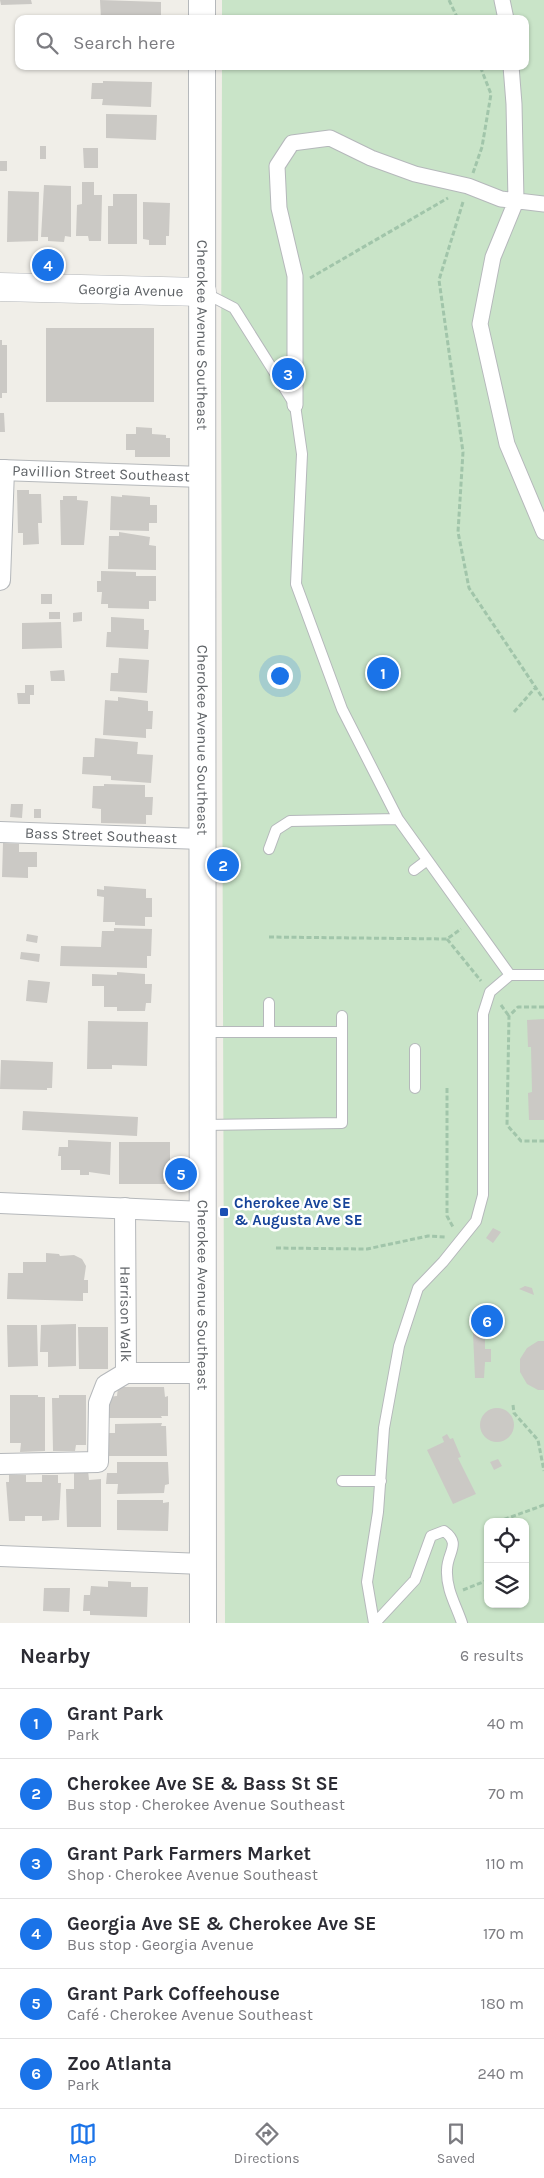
<!DOCTYPE html>
<meta charset="utf-8">
<style>
:root{--surface:#fff;--page:#f2f2f3;--text:#2b2b33;--muted:#7c7c81;--line:#e1e1e2;--accent:#1a73e8}
body{margin:0;font-family:Karla,sans-serif;background:var(--page);color:var(--text)}
.controls{position:absolute;right:15px;bottom:15px;display:grid;overflow:hidden;border-radius:10px;box-shadow:0 1px 4px #0004}
.controls button{width:45px;height:45px;display:grid;place-items:center;padding:0;border:0;border-bottom:1px solid var(--line);background:var(--surface);color:var(--text);font:25px sans-serif}
.you{position:absolute;left:279px;top:675px;width:18px;height:18px;margin:-12px;border:4px solid #fff;border-radius:50%;background:#1a73e8;box-shadow:0 0 0 8px #1a73e833}
.badge{display:grid;place-items:center;width:32px;height:32px;border-radius:50%;background:var(--accent);color:#fff;font-size:16px;font-weight:700}
.pin{position:absolute;translate:-50% -50%;border:2px solid #fff;box-shadow:0 1px 5px #0006}
.list{margin:0;padding:0;list-style:none}
h2{display:flex;justify-content:space-between;align-items:center;height:65px;margin:0;padding:0 20px;font-size:21px}
h2 small{font-size:16px;font-weight:400;color:var(--muted)}
.list li{display:grid;grid-template-columns:32px 1fr auto;gap:15px;align-items:center;box-sizing:border-box;height:70px;padding:0 20px;border-top:1px solid var(--line)}
.list b{display:block;font-size:19px;white-space:nowrap}
.list p{margin:0;font-size:16px;white-space:nowrap;color:var(--muted)}
.list em{font-size:16px;font-style:normal;color:var(--muted)}
.icon{flex:none;width:28px;height:28px;fill:none;stroke:currentColor;stroke-width:2;stroke-linecap:round;stroke-linejoin:round}
.map{position:relative;flex:none;width:544px;height:1623px;overflow:hidden}
.search{position:absolute;background:var(--surface);box-shadow:0 1px 4px #0004;left:15px;right:15px;top:15px;height:55px;display:flex;align-items:center;gap:12px;box-sizing:border-box;padding:0 18px;border-radius:10px;color:var(--muted);font-size:19px}
.sheet{height:485px;background:var(--surface)}
nav{display:flex;justify-content:space-around;align-items:center;box-sizing:border-box;height:70px;border-top:1px solid var(--line);background:var(--surface);font-size:14px;color:var(--muted)}
nav a{display:grid;justify-items:center;gap:2px}
nav .on{color:var(--accent)}
.map>svg:first-child{display:block}
.green{fill:#c9e4c8;fill-rule:evenodd}
.building{fill:#cbc9c5}
.lines{fill:none;stroke-linecap:round;stroke-linejoin:round}
.service-casing{stroke:#b5b8bb;stroke-width:12}
.pedestrian-casing{stroke:#b5b8bb;stroke-width:17}
.minor-casing{stroke:#b5b8bb;stroke-width:22}
.tertiary-casing{stroke:#b5b8bb;stroke-width:28}
.secondary-casing{stroke:#b4b7bb;stroke-width:29}
.path{stroke:#a1c5aa;stroke-width:3;stroke-dasharray:5 2.5;stroke-linecap:butt}
.service{stroke:#fff;stroke-width:10}
.pedestrian{stroke:#fff;stroke-width:15}
.minor{stroke:#fff;stroke-width:20}
.tertiary{stroke:#fff;stroke-width:26}
.secondary{stroke:#fff;stroke-width:28}
.transit-dot{fill:#1a4fb4;stroke:#fff;stroke-width:2}
.labels{text-anchor:middle;stroke-width:5;stroke-linejoin:round;paint-order:stroke}
.street-label{font-size:15px;fill:#5f6367;stroke:#fff}
.transit-label{font-size:15px;font-weight:bold;fill:#164399;stroke:#fff;text-anchor:start}
</style>
<div class="map">
<svg width="544" height="1623" viewBox="0 0 544 1623">
<rect width="100%" height="100%" fill="#f0eee8"/>
<!-- green -->
<path class="green" d="M222,0h322v1623h-319l-4,-1243 1,-314h303v-47h-303zM488,1522h37v82h-37z"/>
<!-- building -->
<path class="building" d="M0,0h31l1,4 -31,1z
M100,0l61,2v17h-60z
M103,81l49,1 -1,25 -49,-2 1,-6h-12l1,-16h11z
M106,114l51,1 -1,25 -50,-2z
M40,146h6v13h-6z
M83,148h15v20h-14z
M0,161h7v10h-7z
M82,182h12v13h8l-1,46h-12l-1,-5h-12l1,-31 5,-1z
M44,185l27,1v51l-6,-1 -1,6 -16,-1v-4h-7z
M8,191l31,1 -1,49 -31,1z
M113,194h24v50h-29v-38h5z
M143,202l27,1 -1,33h-3v9h-17v-5l-6,-1z
M46,328h108v74h-108z
M0,340h2v5h5v48h-5v5h-2z
M0,413h4l1,19h-5z
M136,427l16,1v6l14,1v3h4v19h-35v-7h-9v-16h10z
M17,490h12v4h12l1,29h-4l1,21 -16,1v-12h-5z
M122,495l28,2v8h7v18h-8v8l-39,-1 1,-34 11,1z
M63,496h14v4l11,1 -4,44h-23l-1,-45h3z
M119,532l31,5 -1,8 7,1v24l-48,-1 1,-33h10z
M101,571l35,1v4h20v25h-7v8l-41,-1v-4h-7l1,-12h-5v-11h4z
M41,594h11v10h-11z
M49,612h11v7h-11z
M82,612v9l-9,1v-9z
M111,617l33,2v11h5l-1,19 -42,-2 1,-15h4z
M61,622l1,26 -40,1v-26z
M119,658l30,2 -2,33 -37,-2 1,-18h7z
M64,670l1,11h-14l-1,-10z
M25,685h9v10h-4v9h-12l-1,-11h8z
M118,697l30,4v10h5l-1,18h-6v9l-43,-3 2,-35 13,1z
M95,738l43,4 -1,12 16,1 -2,28 -40,-3v-4l-29,-2 1,-17h11z
M104,784l41,1v12h8l-1,18h-6v9l-45,-1v-14l-9,-1 1,-22h11z
M11,804h12l-1,14 -12,-1z
M34,809h7v9h-7z
M3,843l16,1v8h18v15h-9v11l-26,-1z
M104,886l42,3v9h6v19h-7v9l-30,-1v-3h-12l1,-25 -7,-1v-7l7,1z
M114,928l38,1 -1,27h-4v12l-87,-2 1,-20 40,1 1,-16h12z
M27,934l11,2 -1,7 -11,-2z
M21,952l19,2 -1,8 -19,-3z
M117,972l28,2v10h7l-1,19h-5l-1,8h-28v-4h-13v-21h-12v-12l25,1z
M28,980l22,2 -3,21 -21,-2z
M544,1019v101h-15l-1,-27 4,-1 -1,-45h-3l-1,-27z
M88,1021l60,1 -1,44 -35,-1v4h-25z
M1,1060l52,2 -1,26h-5v2l-47,-1z
M23,1111l115,6 -1,19 -115,-6z
M68,1140l43,2 -1,33 -21,-3v3h-9v-5h-19v-14h-3l1,-9h9z
M119,1142h51v42h-51z
M493,1228l8,4 -8,11 -7,-5z
M46,1253l13,1 1,2 14,-1 8,4 4,7 -2,14h4v13h-5v8l-76,-2 1,-26h15v-11h23z
M525,1286l7,2 2,7 -15,-6z
M76,1324v42l-28,1v-15h-8l1,-27z
M7,1325h30l1,41 -30,1z
M78,1327h30v42h-29z
M473,1333h12v16h6v13h-6l-1,16h-9z
M538,1341h6v49h-6l-11,-6 -7,-12v-13l7,-11z
M118,1387h46l1,10 3,-1v20h-7l1,2h-55v-21l10,-1z
M10,1395h28v2h7v54l-25,1 1,-9h-11z
M59,1395h27v50h-10l-1,6h-22l-1,-53h7z
M480 1425a17 17 0 1 1 34 0a17 17 0 1 1-34 0Z
M162,1423l-1,3h5l1,30h-58l-1,-23h7v-9z
M447,1434l3,5 3,-1 8,19 -3,1 18,36 -23,10 -26,-54 17,-8 -2,-5z
M498,1459l4,7 -8,4 -4,-8z
M117,1462h51l1,22 -4,1 -1,8 -47,1 1,-10h-12l1,-11h10z
M74,1470h14l1,10 12,-1v48h-34l-1,-38h8z
M9,1475h17v7h16v-7h16v8h3l-2,37 -17,1v-5h-17v5h-16l-3,-39h3z
M117,1500h46v3l6,-1 -1,29 -51,-1z
M108,1581l23,1v5h17l-1,30 -57,-2v-4h-7l1,-16h6l1,-9 17,1z
M44,1588h26l-1,24 -26,-1z"/>
<g class="lines">
<!-- service casing -->
<g class="service-casing">
<path id="service" d="M203,292l31,16 61,97 7,49 -6,130 46,125 56,110 112,156h34
M269,849l7,-19 14,-9 108,-2
M414,870l12,-9
M269,1003v29
M203,1032h139
M415,1049v39
M204,1125l138,-2v-107
M342,1481h39
M374,1623l-7,-41 11,-70 6,-84 15,-82 19,-58 25,-26 33,-41 7,-26v-181l7,-22 20,-17
M375,1623l40,-43 16,-44 13,-5c18,13 3,21 3,39 -1,19 9,35 15,53"/>
</g>
<!-- pedestrian casing -->
<g class="pedestrian-casing">
<path id="pedestrian" d="M502,0l4,19
M511,66l3,38 2,97 -23,56 -13,67 27,120 37,88
M295,405v-129l-16,-68 -2,-42 15,-23 38,-5 41,20 44,16 53,12 33,13 43,5"/>
</g>
<!-- minor casing -->
<g class="minor-casing">
<g id="minor">
<path id="s1" d="M0,470l202,7"/>
<path d="M0,580l4,-110"/>
<path id="s2" d="M0,832l202,7"/>
<path d="M0,1203l203,9"/>
<path id="s3" d="M125,1208l1,165"/>
<path d="M126,1373h77"/>
<path d="M0,1464l98,-2 1,-59 7,-18 20,-12"/>
<path d="M0,1556l203,8"/>
</g>
</g>
<!-- tertiary casing -->
<g class="tertiary-casing">
<g id="tertiary">
<path d="M202,0v19"/>
<path id="s4" d="M202,66l1,1557"/>
</g>
</g>
<!-- secondary casing -->
<g class="secondary-casing">
<g id="secondary">
<path id="s5" d="M0,287l202,5"/>
</g>
</g>
<!-- path -->
<path class="path" d="M449,0l9,19
M473,173l9,-26 9,-53 -11,-28
M463,202l-24,78 24,172 -5,80 11,56 75,112
M310,278l138,-80
M514,712l22,-25
M269,937l178,2 14,-10
M447,939l34,42
M501,1005l8,11
M544,1007h-26l-9,9 -2,109 14,16h23
M447,1088v128l6,11
M276,1248l91,1 61,-13 18,1
M513,1405l1,8 24,27 6,31
M497,1522l47,-17
M463,1590l25,-10"/>
<!-- service -->
<use href="#service" class="service"/>
<!-- pedestrian -->
<use href="#pedestrian" class="pedestrian"/>
<!-- minor -->
<use href="#minor" class="minor"/>
<!-- tertiary -->
<use href="#tertiary" class="tertiary"/>
<!-- secondary -->
<use href="#secondary" class="secondary"/>
</g>
<!-- markers -->
<rect class="transit-dot" x="219" y="1207" width="10" height="10" rx="2.5"/>
<g class="labels">
<!-- street labels -->
<g class="street-label">
<text dy="5" stroke="none"><textPath href="#s5" startOffset="131">Georgia Avenue</textPath></text>
<text dy="5" stroke="none"><textPath href="#s4" startOffset="269">Cherokee Avenue Southeast</textPath></text>
<text dy="5" stroke="none"><textPath href="#s1" startOffset="101">Pavillion Street Southeast</textPath></text>
<text dy="5" stroke="none"><textPath href="#s4" startOffset="674">Cherokee Avenue Southeast</textPath></text>
<text dy="5" stroke="none"><textPath href="#s2" startOffset="101">Bass Street Southeast</textPath></text>
<text dy="5" stroke="none"><textPath href="#s4" startOffset="1229">Cherokee Avenue Southeast</textPath></text>
<text dy="5" stroke="none"><textPath href="#s3" startOffset="106">Harrison Walk</textPath></text>
</g>
<!-- transit labels -->
<g class="transit-label">
<text x="234" y="1208">Cherokee Ave SE<tspan x="234" dy="17">&amp; Augusta Ave SE</tspan></text>
</g>
</g>
</svg>
<div class="controls">
<button><svg class="icon" aria-label="locate" viewBox="0 0 24 24"><circle cx="12" cy="12" r="6"/><path d="M12 2v4M12 18v4M2 12h4M18 12h4"/></svg></button>
<button><svg class="icon" aria-label="layers" viewBox="0 0 24 24"><path d="M12 4l9 5-9 5-9-5zM3 14l9 5 9-5"/></svg></button>
</div>
<div class="you"></div>
<div class="pin badge" style="left:383px;top:673px">1</div>
<div class="pin badge" style="left:223px;top:865px">2</div>
<div class="pin badge" style="left:288px;top:374px">3</div>
<div class="pin badge" style="left:48px;top:265px">4</div>
<div class="pin badge" style="left:181px;top:1174px">5</div>
<div class="pin badge" style="left:487px;top:1321px">6</div>
<div class="search"><svg class="icon" aria-label="search" viewBox="0 0 24 24"><circle cx="10" cy="10" r="6"/><path d="M15 15l6 6"/></svg>Search here</div>
</div>
<section class="sheet">
<h2>Nearby<small>6 results</small></h2>
<ul class="list">
<li><span class="badge">1</span><div><b>Grant Park</b><p>Park</p></div><em>40 m</em></li>
<li><span class="badge">2</span><div><b>Cherokee Ave SE &amp; Bass St SE</b><p>Bus stop · Cherokee Avenue Southeast</p></div><em>70 m</em></li>
<li><span class="badge">3</span><div><b>Grant Park Farmers Market</b><p>Shop · Cherokee Avenue Southeast</p></div><em>110 m</em></li>
<li><span class="badge">4</span><div><b>Georgia Ave SE &amp; Cherokee Ave SE</b><p>Bus stop · Georgia Avenue</p></div><em>170 m</em></li>
<li><span class="badge">5</span><div><b>Grant Park Coffeehouse</b><p>Café · Cherokee Avenue Southeast</p></div><em>180 m</em></li>
<li><span class="badge">6</span><div><b>Zoo Atlanta</b><p>Park</p></div><em>240 m</em></li>
</ul>
</section>
<nav>
<a class="on"><svg class="icon" aria-label="map" viewBox="0 0 24 24"><path d="M3 6l6-2 6 2 6-2v14l-6 2-6-2-6 2zM9 4v14M15 6v14"/></svg>Map</a>
<a><svg class="icon" aria-label="directions" viewBox="0 0 24 24"><path d="M12 3l9 9-9 9-9-9zM9 14v-3h6M13 9l2 2-2 2"/></svg>Directions</a>
<a><svg class="icon" aria-label="saved" viewBox="0 0 24 24"><path d="M7 4h10v16l-5-4-5 4z"/></svg>Saved</a>
</nav>
